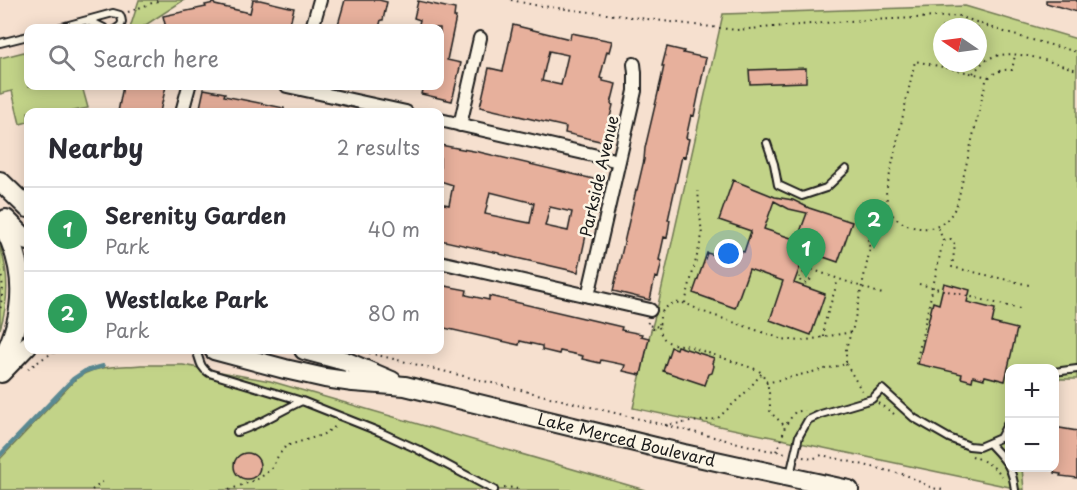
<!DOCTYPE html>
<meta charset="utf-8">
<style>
:root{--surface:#fff;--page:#f2f2f3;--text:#2b2b33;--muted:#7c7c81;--line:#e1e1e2;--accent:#0f766e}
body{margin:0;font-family:"Playpen Sans",sans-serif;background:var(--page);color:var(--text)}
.controls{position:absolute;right:18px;bottom:18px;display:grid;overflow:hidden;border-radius:12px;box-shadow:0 3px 15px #0003}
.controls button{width:54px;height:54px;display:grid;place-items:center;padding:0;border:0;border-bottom:2px solid var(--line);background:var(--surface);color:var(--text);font:30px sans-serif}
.compass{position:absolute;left:933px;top:18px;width:54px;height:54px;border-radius:50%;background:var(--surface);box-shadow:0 3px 15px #0003;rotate:283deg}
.you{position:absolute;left:729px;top:254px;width:21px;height:21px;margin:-15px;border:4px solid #fff;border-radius:50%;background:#1a73e8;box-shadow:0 0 0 9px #1a73e833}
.badge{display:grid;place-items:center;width:39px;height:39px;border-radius:50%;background:var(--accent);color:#fff;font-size:20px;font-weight:700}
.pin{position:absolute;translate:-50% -50px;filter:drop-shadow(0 2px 3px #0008)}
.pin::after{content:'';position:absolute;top:32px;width:21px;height:18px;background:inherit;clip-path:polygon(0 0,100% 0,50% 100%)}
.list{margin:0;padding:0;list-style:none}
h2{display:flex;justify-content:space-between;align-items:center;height:78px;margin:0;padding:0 24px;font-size:26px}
h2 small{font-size:20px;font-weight:400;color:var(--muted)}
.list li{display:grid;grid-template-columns:39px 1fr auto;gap:18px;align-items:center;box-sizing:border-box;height:84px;padding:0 24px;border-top:2px solid var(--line)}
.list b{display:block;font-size:22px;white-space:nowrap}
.list p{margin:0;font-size:20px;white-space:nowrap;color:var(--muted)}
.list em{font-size:20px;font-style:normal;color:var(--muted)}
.icon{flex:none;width:33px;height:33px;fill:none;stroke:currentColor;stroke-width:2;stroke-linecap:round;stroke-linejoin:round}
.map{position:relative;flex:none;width:1077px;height:490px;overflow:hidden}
.search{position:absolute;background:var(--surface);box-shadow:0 3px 15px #0003;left:24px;top:24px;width:420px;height:66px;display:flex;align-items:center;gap:15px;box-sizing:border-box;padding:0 21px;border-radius:12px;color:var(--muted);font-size:22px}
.panel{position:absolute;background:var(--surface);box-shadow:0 3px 15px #0003;left:24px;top:108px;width:420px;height:246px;border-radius:12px}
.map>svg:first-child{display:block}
.green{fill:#c2d388;stroke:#6f7852;stroke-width:1.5;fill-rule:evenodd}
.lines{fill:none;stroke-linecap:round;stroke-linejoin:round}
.stream{stroke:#5a8992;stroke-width:4}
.building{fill:#e7b09c;stroke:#1c1c1c;stroke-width:1.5;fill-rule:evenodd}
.lane-casing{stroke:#1c1c1c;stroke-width:10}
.street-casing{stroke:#1c1c1c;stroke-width:16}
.secondary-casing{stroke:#1c1c1c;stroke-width:22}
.path{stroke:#1c1c1c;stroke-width:2;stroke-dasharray:1.5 4.5;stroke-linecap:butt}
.lane{stroke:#fcf5e5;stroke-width:6}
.street{stroke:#fcf5e5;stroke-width:12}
.secondary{stroke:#fcf5e5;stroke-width:18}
.labels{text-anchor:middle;stroke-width:5;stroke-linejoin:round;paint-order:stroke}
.street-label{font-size:16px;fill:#1c1c1c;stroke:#fcf5e5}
</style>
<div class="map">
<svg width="1077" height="490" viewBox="0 0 1077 490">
<rect width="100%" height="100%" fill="#f6e0cf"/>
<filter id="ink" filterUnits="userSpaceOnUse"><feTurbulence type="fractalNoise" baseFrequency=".0167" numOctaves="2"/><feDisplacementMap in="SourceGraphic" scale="12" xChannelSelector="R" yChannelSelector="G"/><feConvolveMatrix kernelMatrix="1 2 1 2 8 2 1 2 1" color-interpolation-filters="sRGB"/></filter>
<g filter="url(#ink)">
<!-- green -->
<path class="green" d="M139,0h45l-43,28h-11z
M965,6l112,33v340h-18l-4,2 -1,-13h-44v68l-2,4 1,3 1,25h12l2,22 -391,-82 16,-70 9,-33 65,-291zM942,27h36v36h-36z
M28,51v35h54l6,22 -19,4h-41v10l-8,2 -8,-33 -12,3v-36z
M0,246c9,27 9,55 0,83z
M141,365h42l87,16 375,109h-645v-31l75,-79c17,-15 44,-13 66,-15z"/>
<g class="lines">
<!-- stream -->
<path class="stream" d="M0,455l73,-76 12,-8 18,-5"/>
</g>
<!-- building -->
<path class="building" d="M253,0h7l34,8 -5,20h-123l-3,-12 43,-9 -1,-2 9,-2 1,2 35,8z
M345,0h34l8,2 -4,18h-2l-2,8h-42z
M1046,0h31v12l-31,-9z
M418,1l37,8 -1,8h2l-9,43 14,3 -9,38 -31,-7 2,-8h17v-58h-22l2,-8 -6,-2z
M513,25l57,14 1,-6 41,8 -3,11 -2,-1 -7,27 3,1v2l13,3 -5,20 2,1 -9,37 -39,-9 1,-6 -86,-20 9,-39 14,3zM549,51l19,4 -7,30 -19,-4z
M667,47l17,4 -1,2 23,5 -12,58 -3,-1 -5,23 3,1 -4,18 -3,-1 -14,64h2l-3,18 -3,-1 -5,23 3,1 -4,17 -3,-1 -5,23 -37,-9 23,-101h1l7,-30 1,-12 16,-68 3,-14h-2z
M806,68v14l-56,2 -1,-14z
M123,86h43l-6,26h-42z
M204,89l21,4 -1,3 60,12v4h-85z
M440,145l39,7 119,28 -20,92 -79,-18v-1l-59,-13v-37l9,2 4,-20 -13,-4zM490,192l44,11 -4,20 -45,-9zM550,207l22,5 -4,19 -23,-5z
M733,180l42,17 18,3 16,8 43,14 -14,40 -32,-11 -12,32 31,11 -14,41 -41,-15 13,-39 -34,-12 -14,39 -42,-15 14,-40 14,4 4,-12 19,7 7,-21 -32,-11zM774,201l15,8 18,4 -10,27 -33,-11z
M944,283l26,7 -3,12 28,7 -3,14 25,6 -12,52 -20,-5 -1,3 -11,-3 -1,5 -11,-3 1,-4 -44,-10 15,-62 6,2z
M440,285l27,5 -1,5 23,5v-4l120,28 13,3 -1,3 21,4 -1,2 8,2 -8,37 -18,-4 2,-6 -24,-5 -1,3 -18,-4 1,-3 -23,-5 -1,3 -17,-4v-4l-22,-5 -1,4 -79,-18z
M677,346l37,12 -2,5 2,3 -2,7 -3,1 -4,11 -42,-14 8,-24 5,2z
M1054,427l23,4v47l-17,-2 1,-2 -7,-1z
M234 466a13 13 0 1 1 26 0a13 13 0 1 1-26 0Z"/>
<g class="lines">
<!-- lane casing -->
<g class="lane-casing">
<path id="lane" d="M88,22l8,2 8,4
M58,28l55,-15 7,2c3,6 3,10 -3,13
M0,43l28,-7
M767,143l7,21 4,21 24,11 24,-8 20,-19
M196,350c4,9 3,17 13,23l93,28 78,31 37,17 77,41
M1054,372l23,-3
M237,432c23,-7 43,-21 65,-31
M990,444c16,17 22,22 25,46
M790,475l9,-39 9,-16 13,-6 51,-15 10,-10 32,29 35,20 20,8 10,1 21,-9 10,-19"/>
</g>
<!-- street casing -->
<g class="street-casing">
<path id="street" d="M312,28l8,-28
M287,86l119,26
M182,112l7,-26
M440,120l179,41
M460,125l20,-87
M440,262l210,48
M588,296l47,-205v-18l-1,-9"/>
</g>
<!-- secondary casing -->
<g class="secondary-casing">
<g id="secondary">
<path d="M0,181l28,27"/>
<path d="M6,219l22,22"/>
<path d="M0,221c28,47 26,95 0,142"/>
<path id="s1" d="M214,350l71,19 40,9 28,4 52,4 279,68 165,36"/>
<path d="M304,350l41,11 47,20"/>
<path d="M1,373l27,-28"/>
</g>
</g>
<!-- path -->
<path class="path" d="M511,0l23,5 202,25 113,-9 110,-5 51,18 67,18
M128,12l32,-12
M973,73c5,-5 10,-12 17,-15 24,-11 63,5 87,12
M989,77l-74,-16 -29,131c1,7 1,13 4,19 8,15 32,21 48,15 9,-4 15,-13 19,-22l29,-123c7,-9 15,-12 26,-11l3,-15
M944,241l7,-2 4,6 -3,22 77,18
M805,253l-3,13 80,28
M0,265l3,23 -3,24
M799.5 278a5.5 5.5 0 1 1 11 0a5.5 5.5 0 1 1-11 0Z
M919,284l101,25
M685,303l17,-67 -4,-45
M662,312c10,-13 23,-11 36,-2l84,29 19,2 51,-9 18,-83 -3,-14
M648,322l-1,3 6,1v3h2v-3l4,1 1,-10
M659,327c3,15 11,18 26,18l73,25c12,9 12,29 12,42l15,14
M824,337v-12l14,-45
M369,353l398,97 9,1 10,2
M846,364l16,27
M916,364l27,-123 -5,-15
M28,369l17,-12 14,-7
M766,383l80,-19v-16l5,-15
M878,403l16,11
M665,425l52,-6 30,-28 15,-18
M776,451l5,-9 4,-16 10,-14 10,-2
M972,456c11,4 24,11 30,20
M803,457l9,2 10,-4 84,20 26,13 11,2
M504,487l11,1 4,2
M92,490l13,-10
M229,490l31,-12 12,-10 6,-12 8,-10 36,-11 16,-10"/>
<!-- lane -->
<use href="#lane" class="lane"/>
<!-- street -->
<use href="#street" class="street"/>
<!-- secondary -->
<use href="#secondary" class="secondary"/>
</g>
</g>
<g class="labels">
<!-- street labels -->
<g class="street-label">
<text transform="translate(599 176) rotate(-77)" y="6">Parkside Avenue</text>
<text dy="6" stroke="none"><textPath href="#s1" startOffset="423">Lake Merced Boulevard</textPath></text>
</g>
</g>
</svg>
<div class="controls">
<button>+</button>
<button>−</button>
</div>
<svg class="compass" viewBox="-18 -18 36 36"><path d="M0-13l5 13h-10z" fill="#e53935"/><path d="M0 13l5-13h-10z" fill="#7c7c81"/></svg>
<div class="you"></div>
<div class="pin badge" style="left:806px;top:278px;background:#2e9e5b">1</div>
<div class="pin badge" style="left:874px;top:249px;background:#2e9e5b">2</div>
<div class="search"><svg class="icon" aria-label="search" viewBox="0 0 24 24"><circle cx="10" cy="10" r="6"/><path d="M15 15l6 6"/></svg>Search here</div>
<section class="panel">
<h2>Nearby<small>2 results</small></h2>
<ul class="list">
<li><span class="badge" style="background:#2e9e5b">1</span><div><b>Serenity Garden</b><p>Park</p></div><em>40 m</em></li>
<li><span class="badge" style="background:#2e9e5b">2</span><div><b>Westlake Park</b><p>Park</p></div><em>80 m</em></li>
</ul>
</section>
</div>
